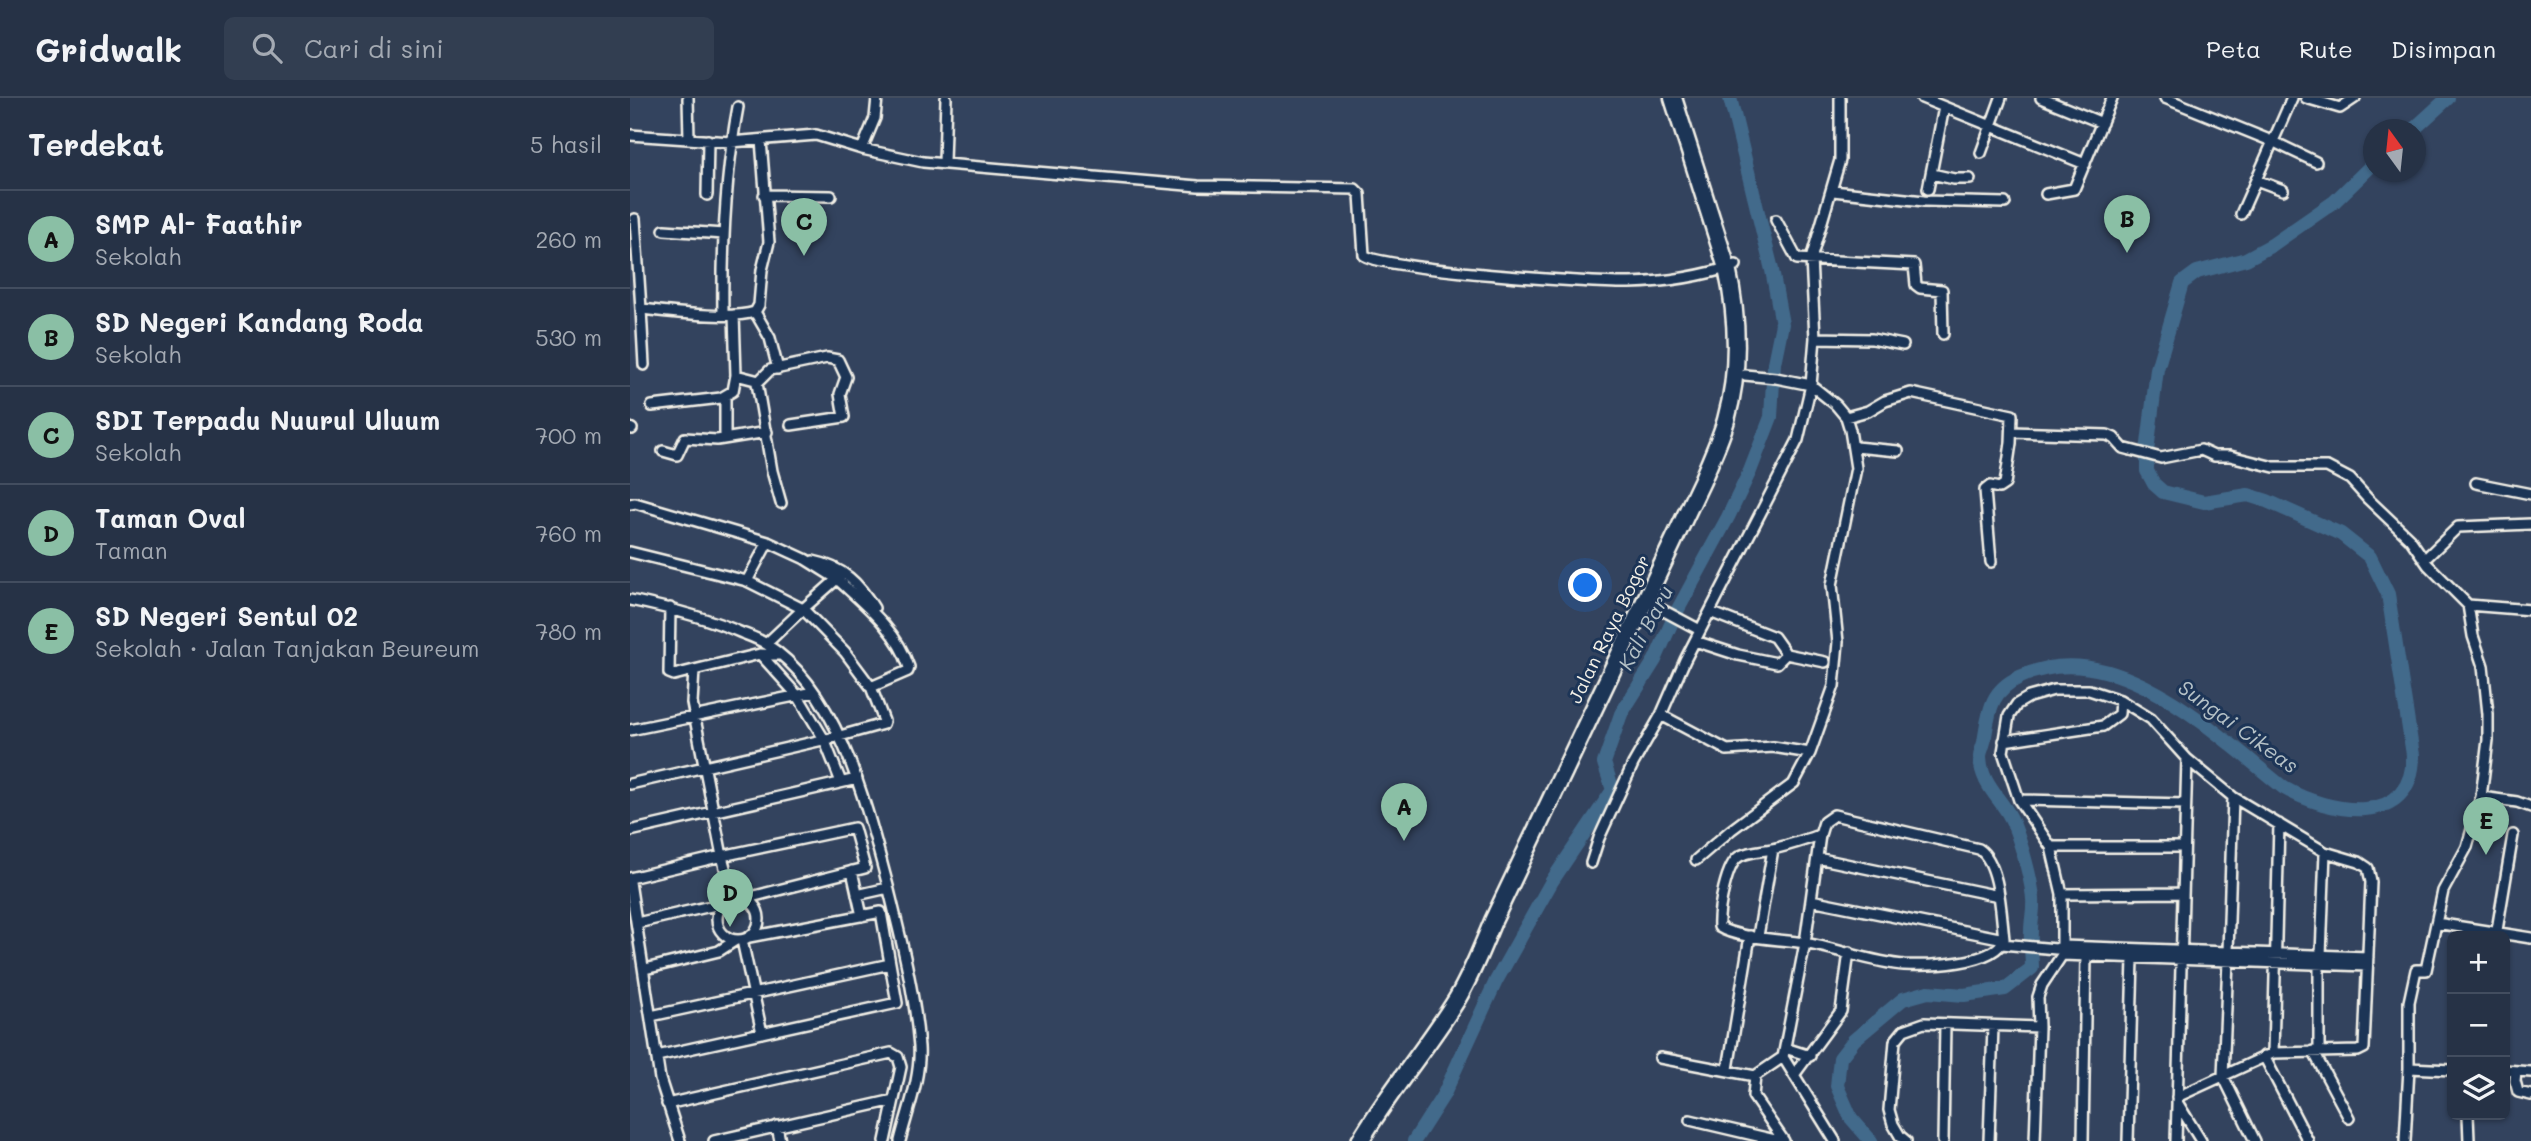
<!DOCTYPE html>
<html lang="id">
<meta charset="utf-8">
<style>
:root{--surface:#263246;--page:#323e51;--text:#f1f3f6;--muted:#a4aab3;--line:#424d5f;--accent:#8abfa5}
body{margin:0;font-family:Mali,sans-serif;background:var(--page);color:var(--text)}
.controls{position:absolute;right:21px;bottom:21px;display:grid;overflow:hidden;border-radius:10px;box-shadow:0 2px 5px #0004}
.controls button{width:63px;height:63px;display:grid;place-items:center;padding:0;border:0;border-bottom:2px solid var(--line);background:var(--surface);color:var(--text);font:35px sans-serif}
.compass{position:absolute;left:1733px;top:21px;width:63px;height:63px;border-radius:50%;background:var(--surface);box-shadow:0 2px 5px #0004;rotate:345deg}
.you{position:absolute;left:956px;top:488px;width:24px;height:24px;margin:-18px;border:5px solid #fff;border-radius:50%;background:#1a73e8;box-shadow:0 0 0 10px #1a73e833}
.badge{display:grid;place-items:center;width:46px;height:46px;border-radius:50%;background:var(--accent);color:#111;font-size:23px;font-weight:700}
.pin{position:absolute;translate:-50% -58px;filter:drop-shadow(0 2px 4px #0008)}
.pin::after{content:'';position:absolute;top:37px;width:24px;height:21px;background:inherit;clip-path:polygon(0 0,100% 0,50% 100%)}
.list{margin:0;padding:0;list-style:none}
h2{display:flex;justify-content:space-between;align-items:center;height:91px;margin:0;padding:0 28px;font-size:30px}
h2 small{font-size:23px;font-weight:400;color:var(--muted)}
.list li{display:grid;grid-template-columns:46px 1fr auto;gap:21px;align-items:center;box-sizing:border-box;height:98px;padding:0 28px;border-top:2px solid var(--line)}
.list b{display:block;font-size:26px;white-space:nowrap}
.list p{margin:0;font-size:23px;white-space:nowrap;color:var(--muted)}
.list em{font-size:23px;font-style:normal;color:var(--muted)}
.icon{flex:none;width:38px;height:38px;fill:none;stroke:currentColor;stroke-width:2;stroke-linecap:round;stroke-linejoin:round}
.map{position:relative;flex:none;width:1901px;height:1043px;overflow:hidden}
header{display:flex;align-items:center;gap:42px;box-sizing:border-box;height:98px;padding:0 35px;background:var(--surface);border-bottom:2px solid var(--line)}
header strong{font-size:33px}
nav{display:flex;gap:38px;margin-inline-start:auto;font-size:24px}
.search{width:490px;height:63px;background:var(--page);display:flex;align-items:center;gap:18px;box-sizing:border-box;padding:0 24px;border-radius:10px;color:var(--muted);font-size:26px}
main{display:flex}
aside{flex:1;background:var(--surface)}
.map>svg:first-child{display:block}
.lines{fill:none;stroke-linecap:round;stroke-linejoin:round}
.river{stroke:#436a8b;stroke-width:14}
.street-casing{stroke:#f4f1e8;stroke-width:14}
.highway-casing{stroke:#f4f1e8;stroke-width:21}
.street{stroke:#1d3557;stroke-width:9}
.highway{stroke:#1d3557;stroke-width:16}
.labels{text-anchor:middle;stroke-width:6;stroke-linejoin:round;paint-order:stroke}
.street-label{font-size:19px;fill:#f4f1e8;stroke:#1d3557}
.water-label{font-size:21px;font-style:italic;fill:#b6c2c7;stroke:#1d3557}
</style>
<header>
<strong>Gridwalk</strong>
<div class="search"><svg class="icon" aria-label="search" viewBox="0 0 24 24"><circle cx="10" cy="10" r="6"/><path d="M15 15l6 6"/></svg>Cari di sini</div>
<nav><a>Peta</a><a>Rute</a><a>Disimpan</a></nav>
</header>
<main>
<aside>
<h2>Terdekat<small>5 hasil</small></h2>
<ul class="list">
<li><span class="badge">A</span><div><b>SMP Al- Faathir</b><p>Sekolah</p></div><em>260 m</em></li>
<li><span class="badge">B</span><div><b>SD Negeri Kandang Roda</b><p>Sekolah</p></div><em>530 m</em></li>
<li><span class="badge">C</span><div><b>SDI Terpadu Nuurul Uluum</b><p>Sekolah</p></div><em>700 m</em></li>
<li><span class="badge">D</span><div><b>Taman Oval</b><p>Taman</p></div><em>760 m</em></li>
<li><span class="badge">E</span><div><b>SD Negeri Sentul 02</b><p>Sekolah · Jalan Tanjakan Beureum</p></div><em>780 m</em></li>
</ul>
</aside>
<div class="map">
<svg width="1901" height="1043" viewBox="0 0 1901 1043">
<rect width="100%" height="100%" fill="#33435e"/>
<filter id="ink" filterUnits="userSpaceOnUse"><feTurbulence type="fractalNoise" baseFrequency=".0143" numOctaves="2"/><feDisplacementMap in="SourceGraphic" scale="14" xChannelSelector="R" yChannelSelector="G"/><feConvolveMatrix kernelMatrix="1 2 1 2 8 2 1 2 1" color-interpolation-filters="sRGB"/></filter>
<g filter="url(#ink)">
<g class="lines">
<!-- river -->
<path class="river" d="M1783,32l35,-32
M784,1043l30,-47 52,-113 56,-100 61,-91 -9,-27 17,-49 34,-54 21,-47 52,-96 22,-46 21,-54 3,-54 8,-39 -10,-54 -42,-172
M1241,1043l-20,-23 -14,-32 3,-28 14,-18 49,-41 25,-7 36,3 41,-6 27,-21c0,-12 -2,-25 -1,-37 0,-11 3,-21 2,-32 -1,-14 -6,-33 -10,-47 -4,-12 -8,-28 -15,-39 -12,-19 -27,-31 -28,-56 0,-5 3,-10 4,-15 5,-29 5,-51 36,-65 95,-44 196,57 264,111 44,25 129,42 129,-33l-25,-161 -18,-37 -29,-23 -74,-33 -19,-6 -44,7 -41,-10 -9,-8 -7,-13v-19l10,-83 25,-86 15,-11 49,-13 26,-14 62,-43 40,-39"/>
<!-- street casing -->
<g class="street-casing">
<path id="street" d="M58,0l1,40
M1292,0l163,66
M1411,0l61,25
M1535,0l109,44 42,20
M1676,0l34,10 15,-10
M0,37l101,7 85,-7 46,14 61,13 275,24 157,3 5,5 4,61c16,14 233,29 266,28 34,-1 73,-7 106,-18
M232,51l13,-31 2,-20
M1351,55l20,-55
M314,64l2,-64
M1302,76l22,5h16
M1626,82l27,10
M1298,91l16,-82
M1203,93l91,10 81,2
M1416,96l28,-5 38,-91
M77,97l1,-55
M134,97l67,1
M1611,116l51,-116
M5,121l6,90c30,3 86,11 114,3
M1146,122l21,39 117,6 2,20 4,3 22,2 1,44
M34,132l60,4
M11,211l3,56
M125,214l4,-7 3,-35 7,-28 -8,-102
M125,214l15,26 8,31
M93,216c-1,-70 2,-138 15,-207
M1185,240l57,1 31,6
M106,277l23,6
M95,299v41
M22,308l69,-8 12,-7 3,-16 -2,-60
M1216,319l22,-6 17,-10 26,-8 101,22 -1,28 -6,41 -6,4 -9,-2 -5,4 6,72
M0,330l2,1
M1382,334l95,3 7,3 9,10 38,10 40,-8 13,6h16l44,11h53l23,12 18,20 42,40 18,26 40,40 5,31 10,30 5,48v26l-7,57
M1225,349l43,4
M33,353l14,4 8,-17 32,2 50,-8
M1846,385l55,11
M151,405l-9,-32 -15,-88 13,-13 57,-12 11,2 8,17 -6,17 4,23 -53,8
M0,406l5,-1 133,39 37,17 32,20
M0,454l117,29 56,28 34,-30c28,26 60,51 72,88l-1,4 -37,16
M1795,461l33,-32 73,-3
M183,463c30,6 46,22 61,47
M117,483l21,-39
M0,502c39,8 76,17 112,33 8,3 17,6 24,11 73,45 101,164 122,242 13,53 27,107 31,161 2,31 -12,65 -19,94
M1023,507l47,25
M1838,507l63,5
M40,510l-1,65 5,2 20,-5
M1080,514l64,25 12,17 39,8
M1065,543l43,14 39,8 9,-9
M130,556l38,42 26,43 17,43
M1031,617l66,35 46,-3 37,6
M0,632l184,-38
M1374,643l99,-15 16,-12 1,-14
M0,686l210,-48 43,-12 1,-3 -13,-34 -26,-35 -42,-43 -37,35
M1389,702l166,4
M1204,717l145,34c21,14 22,66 25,90 -10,26 -76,27 -100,26 -30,-2 -69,-17 -100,-22 -23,-4 -66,-4 -85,-16 -1,-16 7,-64 21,-71 10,-5 22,-5 32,-7 16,-3 32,-9 48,-14l4,-13z
M0,733l227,-52
M1421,749h133
M1187,760l182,38
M1066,762l35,-30 63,-47 16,-30 24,-67 4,-44 -6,-57 24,-117 -6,-38 -4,-13 -10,-12 -25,-20 -35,-7 -31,-3
M961,765l8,-25 34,-74 28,-49 24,-55 113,-220 13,-55 4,-47 -4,-79 29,-99v-62
M222,773l10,45
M0,780l92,-22 11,43
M0,784l30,197 20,62
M1432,796l121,-1
M227,797l31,-7
M87 821a21 21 0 1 1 42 0a21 21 0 1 1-42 0Z
M113,801l122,-31 -11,-40 -132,28 -30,-153 2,-33 66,-16 19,1
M1181,802l193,39
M7,825l87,-20
M1806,825l95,15
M1128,838l15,-87
M1866,838l17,-101
M112,842l20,93
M1372,846l54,5
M1428,850l5,-2 305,11
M1598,854l5,-155
M1432,857l305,11
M1691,857l4,-103
M1598,863l-5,115 32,65
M15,871l74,-18 17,-11
M21,918l239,-52
M1155,950l25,8
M1683,953l36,67
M1689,953v-87
M27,958l240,-53 -16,-91 -132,25
M1634,958l44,85
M1153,959l52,84
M1030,960l95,18
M1779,970l43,2
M1098,971l22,-133
M1875,972l26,2
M1886,973l-1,10 3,11 13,3
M1164,977l47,-64 8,-59
M1547,999l96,-44 6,-229
M1547,1004l24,39
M37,1006l224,-51 7,4 3,10 -16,74
M1838,1017l1,26
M1060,1022l89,21
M147,1028l3,15
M84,1043l180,-41
M1154,1043l-31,-45 2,-20 28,-19 22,-114 15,-108
M1276,1043l-6,-5 -7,-12 -4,-14 6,-69 9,-11 20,-7 115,4
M1313,1043l2,-116
M1359,1043l4,-115
M1405,1043l4,-114 -1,-30 4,-12 20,-30v-61l-11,-47 -32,-47 -16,-48 6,-36 8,-12 12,-7 25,-7h35l31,10 31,19 36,40 46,38 92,55 34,10 9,6 3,14 -7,166 -6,3 -85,2
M1453,1043l3,-185
M1498,1043l5,-183
M1546,1043l11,-382
M1775,1043l4,-73v-66l7,-32h10l17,-79 24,-44 14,-50 36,5 14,5"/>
</g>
<!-- highway casing -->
<g class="highway-casing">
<path id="highway" d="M730,1043c29,-50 67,-93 97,-142 15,-25 25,-52 36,-78l209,-440c8,-20 18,-40 24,-61 14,-50 12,-102 1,-152l-54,-170"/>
</g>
<!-- street -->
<use href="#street" class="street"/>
<!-- highway -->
<use href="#highway" class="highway"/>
</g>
</g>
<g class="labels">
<!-- street labels -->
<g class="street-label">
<text transform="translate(979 531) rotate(-64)" y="7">Jalan Raya Bogor</text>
</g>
<!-- water labels -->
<g class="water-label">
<text transform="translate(1016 530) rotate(-62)" y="7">Kali Baru</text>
<text transform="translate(1608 629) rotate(36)" y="7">Sungai Cikeas</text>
</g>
</g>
</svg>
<div class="controls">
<button>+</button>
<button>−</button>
<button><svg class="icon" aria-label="layers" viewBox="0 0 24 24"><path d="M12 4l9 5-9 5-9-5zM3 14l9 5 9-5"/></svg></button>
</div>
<svg class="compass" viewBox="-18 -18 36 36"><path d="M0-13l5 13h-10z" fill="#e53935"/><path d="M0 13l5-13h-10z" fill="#a4aab3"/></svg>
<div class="you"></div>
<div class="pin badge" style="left:774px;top:743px">A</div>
<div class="pin badge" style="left:1497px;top:155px">B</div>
<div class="pin badge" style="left:174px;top:158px">C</div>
<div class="pin badge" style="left:100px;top:829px">D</div>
<div class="pin badge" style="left:1856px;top:757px">E</div>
</div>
</main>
